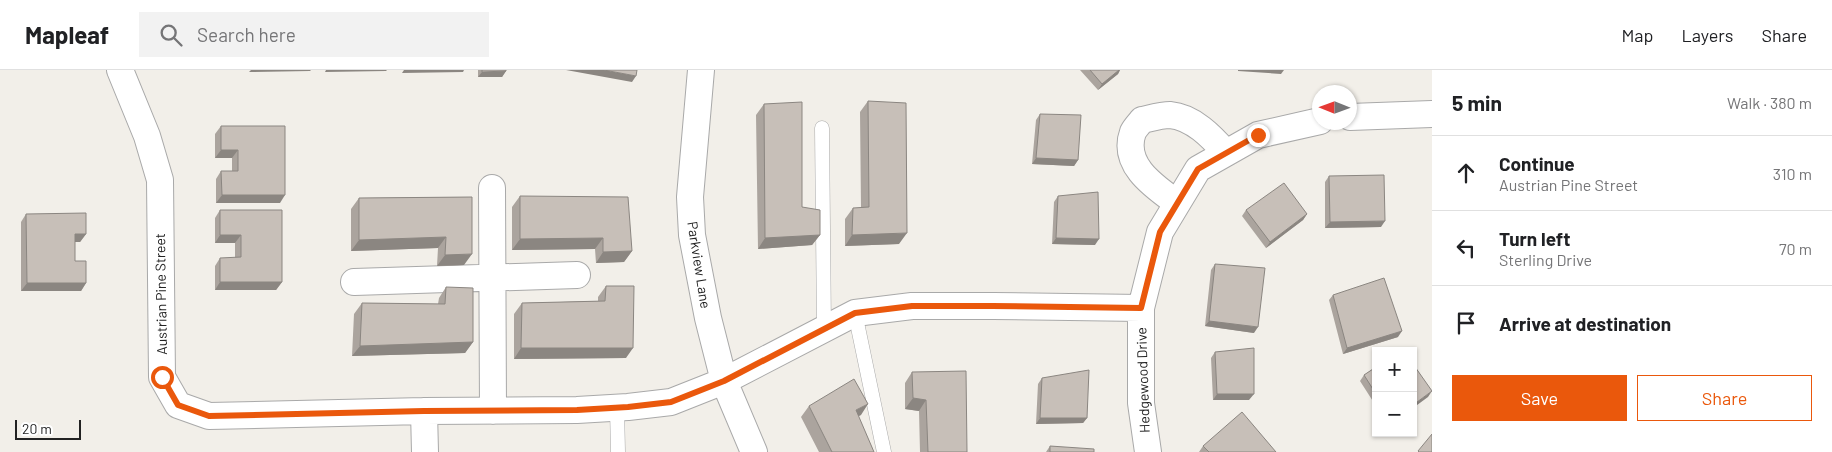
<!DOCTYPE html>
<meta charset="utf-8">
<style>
:root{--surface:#fff;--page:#f2f2f2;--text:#202124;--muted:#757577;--line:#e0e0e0;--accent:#ea580c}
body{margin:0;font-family:Barlow,sans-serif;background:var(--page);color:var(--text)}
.controls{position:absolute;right:15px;bottom:15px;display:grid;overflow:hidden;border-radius:0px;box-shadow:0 1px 4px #0004}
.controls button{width:45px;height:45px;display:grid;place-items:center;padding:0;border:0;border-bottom:1px solid var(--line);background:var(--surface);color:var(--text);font:25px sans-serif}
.compass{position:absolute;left:1312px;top:15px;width:45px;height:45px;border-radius:50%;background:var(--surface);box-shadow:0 1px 4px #0004;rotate:271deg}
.scale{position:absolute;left:15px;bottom:12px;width:66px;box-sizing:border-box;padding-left:5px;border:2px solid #222;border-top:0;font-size:14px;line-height:18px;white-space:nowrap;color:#222;-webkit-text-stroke:4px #fff;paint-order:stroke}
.stop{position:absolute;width:15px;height:15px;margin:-11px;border:4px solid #ea580c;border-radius:50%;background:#fff}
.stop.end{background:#ea580c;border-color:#fff;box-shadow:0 1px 5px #0008}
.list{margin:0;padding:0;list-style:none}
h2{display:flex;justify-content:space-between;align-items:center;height:65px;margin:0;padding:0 20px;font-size:21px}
h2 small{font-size:16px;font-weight:400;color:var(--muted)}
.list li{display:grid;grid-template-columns:32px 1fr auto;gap:15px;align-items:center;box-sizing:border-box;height:75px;padding:0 20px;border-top:1px solid var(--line)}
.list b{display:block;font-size:19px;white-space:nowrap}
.list p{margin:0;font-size:16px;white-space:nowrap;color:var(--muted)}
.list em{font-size:16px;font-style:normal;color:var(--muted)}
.actions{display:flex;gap:10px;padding:15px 20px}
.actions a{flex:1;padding:11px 0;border:1px solid var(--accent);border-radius:0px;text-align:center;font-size:18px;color:var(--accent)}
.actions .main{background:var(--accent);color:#fff}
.icon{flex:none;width:28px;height:28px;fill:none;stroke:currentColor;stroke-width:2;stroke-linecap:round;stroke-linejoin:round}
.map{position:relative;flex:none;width:1432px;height:382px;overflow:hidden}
header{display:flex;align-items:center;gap:30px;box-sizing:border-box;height:70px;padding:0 25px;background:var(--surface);border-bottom:1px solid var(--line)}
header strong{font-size:24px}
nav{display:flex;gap:28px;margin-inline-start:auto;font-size:18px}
.search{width:350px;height:45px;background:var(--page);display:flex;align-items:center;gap:12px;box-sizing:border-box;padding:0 18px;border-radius:0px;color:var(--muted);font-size:19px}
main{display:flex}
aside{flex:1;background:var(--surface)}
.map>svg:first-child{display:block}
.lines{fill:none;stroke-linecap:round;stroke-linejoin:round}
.service-casing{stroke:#a9a9a9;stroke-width:15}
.minor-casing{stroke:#a9a9a9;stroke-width:28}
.service{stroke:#fff;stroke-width:14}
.minor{stroke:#fff;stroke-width:26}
.wall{fill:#aba49e}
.shaded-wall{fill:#8b8681}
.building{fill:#c7bfb8;stroke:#8b8681}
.route{stroke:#ea580c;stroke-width:6}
.labels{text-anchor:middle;stroke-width:4;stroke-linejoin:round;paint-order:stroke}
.street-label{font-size:14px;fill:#222;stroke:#fff}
</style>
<header>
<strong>Mapleaf</strong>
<div class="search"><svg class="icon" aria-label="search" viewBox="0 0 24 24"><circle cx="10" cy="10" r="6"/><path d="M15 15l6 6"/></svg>Search here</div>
<nav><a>Map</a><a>Layers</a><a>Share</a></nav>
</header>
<main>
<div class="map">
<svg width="1432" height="382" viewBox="0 0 1432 382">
<rect width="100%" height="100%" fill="#f2efe9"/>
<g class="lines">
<!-- service casing -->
<g class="service-casing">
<path id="service" d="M822,58l2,201
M855,243l29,139
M617,338l1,44"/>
</g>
<!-- minor casing -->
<g class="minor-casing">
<path id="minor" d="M120,0l27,66 13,44 2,197 16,28 31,11 215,-5 153,-1 51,-3 43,-5 53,-21 131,-68 57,-7h81l148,2
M701,0l-11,127 2,38 16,83 16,63 30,71
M1350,47l82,-3
M492,118l1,223
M1177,133c-22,-16 -56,-38 -44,-71 2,-4 6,-8 9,-12 9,-2 20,-5 28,-5 23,2 42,22 56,38
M354,212l223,-7
M424,341l1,41
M1148,382l-7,-49v-95l19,-76 38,-63 60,-34 62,-14"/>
</g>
<!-- service -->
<use href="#service" class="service"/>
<!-- minor -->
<use href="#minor" class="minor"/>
</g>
<!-- wall -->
<path class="wall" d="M478,0h28v1l-4,6h-24z
M1080,0h40l-2,4 -20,16z
M868,31l31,143 -54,2v-27l8,-11h8l-1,-96z
M764,34l38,103 18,28 -8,10 -54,4 -2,-134z
M1040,44l38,46 -4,6 -42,-2 4,-44z
M221,56l59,77h-64v-24l5,-8h11v-13h-17v-24z
M1329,106l52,51 -56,1v-46z
M520,126l112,55 -8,11 -28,1 -1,-14 -83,1v-43z
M1058,126l37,49 -43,-1 2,-42z
M472,127l-8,68 -27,1 1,-18 -87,3v-42l8,-11z
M220,140l62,72 -6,8h-61v-24l5,-8h15v-15h-20v-25z
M1246,140l61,4 -4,6 -37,28 -24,-32z
M26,144l60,20 -6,8h-5v19l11,22 -5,8h-60v-69z
M1215,194l39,69 -49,-7 6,-56z
M606,216l20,72 -112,1v-45l8,-11 76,-2v-4z
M446,217l27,55 -8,11 -113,3 2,-42 8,-11 76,1 1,-6z
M1333,225l65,42 -55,17 -14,-54z
M1215,282l34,48h-36l-2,-42z
M1376,297v39l-16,-25 4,-6z
M912,302l55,80h-47l-1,-41 -14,-2v-26z
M1042,308l45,40 -4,5 -47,1 2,-40z
M809,336l52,9 -3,1 16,36h-55l-18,-35z
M1050,376l44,6h-48z
M1203,376l73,6h-77z"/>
<!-- shaded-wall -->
<path class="shaded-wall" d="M251,0h60l-1,1 -61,1z
M326,0h61l-1,1 -61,1z
M404,0h60l-1,2 -61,1z
M566,0h38l32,6 -4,6z
M1119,0h1l-2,4 -20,16 4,-6z
M1238,0h46l-3,4 -43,-3z
M506,1l-4,6h-24l4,-5z
M221,80h17l-6,8h-17z
M1036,88l42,2 -4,6 -42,-2z
M222,125h63l-5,8h-64z
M1307,144l-4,6 -37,28 4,-6z
M1385,151l-4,6 -56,1 5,-6z
M907,163l-8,11 -54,2 7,-11z
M75,164h11l-6,8h-11z
M220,165h21l-6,8h-20z
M820,165l-8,10 -54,4 7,-11z
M446,167l-8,11 -87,3 8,-11z
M603,168l-8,11 -83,1 8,-11z
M1056,168l43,1 -4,6 -43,-1z
M632,181l-8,11 -28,1 7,-11z
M472,184l-8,11 -27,1 8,-11z
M220,212h62l-6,8h-61z
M27,213h59l-5,8h-60z
M1209,251l49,6 -4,6 -49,-7z
M1402,261l-4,6 -55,17 4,-6z
M473,272l-8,11 -113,3 8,-10z
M521,278h112l-7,10 -112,1z
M1432,321l-4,6 -15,11v-3z
M1217,324h37l-5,6h-36z
M913,328l13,2 -7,11 -14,-2z
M868,334l-7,11 -13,6 8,-11z
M1040,348h47l-4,5 -47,1z"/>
<!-- building -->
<path class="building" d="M482,0h24v1l-24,1z
M604,0h33l-1,6z
M1090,0h29l-17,14z
M868,31l38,2 1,130 -55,2 1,-27 16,-1z
M802,32v105l18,3v25l-55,3 -1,-134z
M1040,44l41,1 -3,45 -42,-2z
M221,56h64v69h-63l-1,-24h17v-21h-17z
M1384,105l1,46 -55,1 -1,-46z
M1284,113l23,31 -37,28 -24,-32z
M1098,122l1,47 -43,-1 2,-42z
M520,126l108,1 4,54 -29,1v-14l-83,1z
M472,127v57l-27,1 1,-18 -87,3v-42z
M220,140h62v72h-62v-24l21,-1v-22h-21z
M86,143v21h-11v27h11v22h-59l-1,-69z
M1215,194l50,4 -7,59 -49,-6z
M1384,208l18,53 -55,17 -14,-53z
M606,216h28l-1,62h-112l1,-45 83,-2z
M446,217l27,1v54l-113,4 2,-43 83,1z
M1254,278v46h-37l-2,-42z
M1413,294l19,27 -19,14z
M1376,297v27l-12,-19z
M1089,300l-2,48h-47l2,-40z
M966,301l1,81h-39l-2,-52 -13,-2 -1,-26z
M854,309l14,25 -12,6 18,42h-42l-23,-46z
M1242,342l34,40h-67l-6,-6z
M1432,364v18h-13l-1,-1z
M1050,376l44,3v3h-44z"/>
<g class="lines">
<!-- route -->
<path class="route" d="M162,307l16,28 31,11 215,-5 153,-1 51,-3 43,-5 53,-21 131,-68 57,-7h80l149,2 19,-76 38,-63 60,-34"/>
</g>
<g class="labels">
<!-- street labels -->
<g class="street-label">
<text transform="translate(699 195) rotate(81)" y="5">Parkview Lane</text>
<text transform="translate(161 224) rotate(-91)" y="5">Austrian Pine Street</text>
<text transform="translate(1143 310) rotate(-92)" y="5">Hedgewood Drive</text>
</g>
</g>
</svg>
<div class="controls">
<button>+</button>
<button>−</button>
</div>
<svg class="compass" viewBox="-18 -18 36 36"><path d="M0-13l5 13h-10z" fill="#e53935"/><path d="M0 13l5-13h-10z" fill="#757577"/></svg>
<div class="scale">20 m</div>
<div class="stop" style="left:162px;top:307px"></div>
<div class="stop end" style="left:1258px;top:65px"></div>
</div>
<aside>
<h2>5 min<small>Walk · 380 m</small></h2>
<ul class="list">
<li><svg class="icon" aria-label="ahead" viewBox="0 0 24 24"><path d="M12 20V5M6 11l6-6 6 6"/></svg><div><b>Continue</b><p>Austrian Pine Street</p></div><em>310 m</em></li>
<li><svg class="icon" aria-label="left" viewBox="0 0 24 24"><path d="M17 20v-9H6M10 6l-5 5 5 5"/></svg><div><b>Turn left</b><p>Sterling Drive</p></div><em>70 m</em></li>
<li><svg class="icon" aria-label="arrive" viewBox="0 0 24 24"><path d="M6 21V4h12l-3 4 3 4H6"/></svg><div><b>Arrive at destination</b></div></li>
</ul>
<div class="actions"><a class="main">Save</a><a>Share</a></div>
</aside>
</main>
